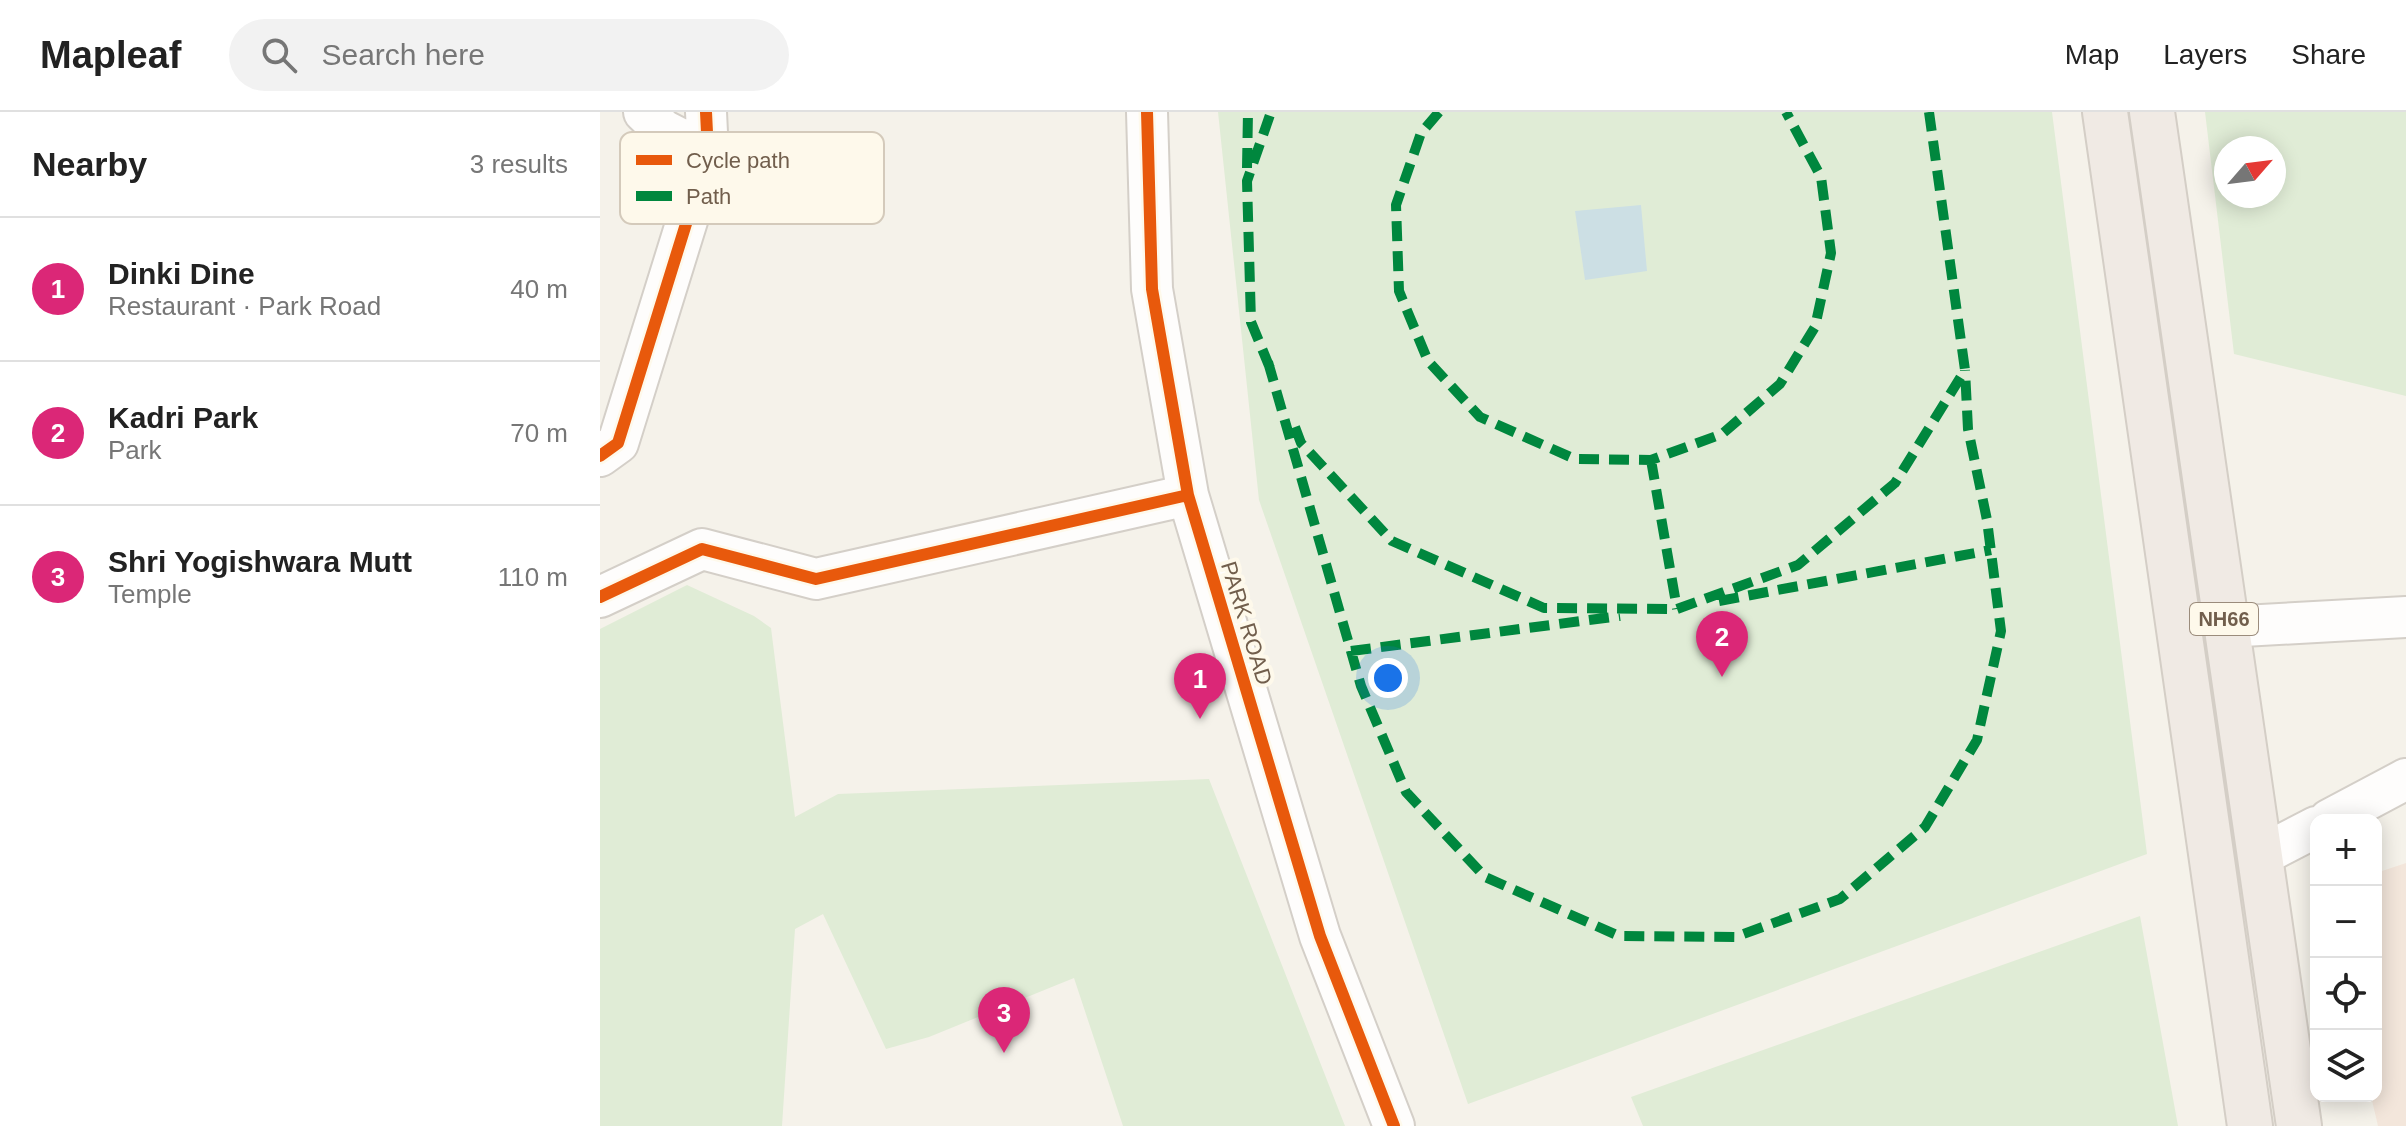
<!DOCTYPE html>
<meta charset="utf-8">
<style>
:root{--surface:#fff;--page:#f2f2f2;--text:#222;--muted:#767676;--line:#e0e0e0;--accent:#db2777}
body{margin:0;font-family:Arial,sans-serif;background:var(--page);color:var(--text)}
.controls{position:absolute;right:24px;bottom:24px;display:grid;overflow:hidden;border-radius:16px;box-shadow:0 4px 20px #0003}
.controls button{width:72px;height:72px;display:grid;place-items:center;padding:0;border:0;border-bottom:2px solid var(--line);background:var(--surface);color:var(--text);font:40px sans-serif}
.compass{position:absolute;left:1614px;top:24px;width:72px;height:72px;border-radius:50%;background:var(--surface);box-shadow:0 4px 20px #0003;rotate:62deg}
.you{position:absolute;left:788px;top:566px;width:28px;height:28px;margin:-20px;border:6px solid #fff;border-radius:50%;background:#1a73e8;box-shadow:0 0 0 12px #1a73e833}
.badge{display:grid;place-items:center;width:52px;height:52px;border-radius:50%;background:var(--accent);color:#fff;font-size:26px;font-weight:700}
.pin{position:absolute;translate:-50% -66px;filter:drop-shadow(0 2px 4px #0008)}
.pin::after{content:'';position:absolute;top:42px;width:28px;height:24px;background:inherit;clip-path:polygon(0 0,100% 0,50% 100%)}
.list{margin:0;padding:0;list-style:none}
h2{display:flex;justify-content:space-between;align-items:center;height:104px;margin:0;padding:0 32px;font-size:34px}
h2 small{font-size:26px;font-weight:400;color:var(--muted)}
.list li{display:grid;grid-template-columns:52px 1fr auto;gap:24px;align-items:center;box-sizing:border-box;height:144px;padding:0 32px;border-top:2px solid var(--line)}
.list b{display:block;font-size:30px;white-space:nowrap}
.list p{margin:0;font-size:26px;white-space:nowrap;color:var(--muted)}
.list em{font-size:26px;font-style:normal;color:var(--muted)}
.icon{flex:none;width:44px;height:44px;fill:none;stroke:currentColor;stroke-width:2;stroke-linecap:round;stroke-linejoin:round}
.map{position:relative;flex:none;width:1806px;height:1014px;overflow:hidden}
header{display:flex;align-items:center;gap:48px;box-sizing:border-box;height:112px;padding:0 40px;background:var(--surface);border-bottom:2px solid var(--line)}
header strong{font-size:38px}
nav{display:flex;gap:44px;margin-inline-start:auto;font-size:28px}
.search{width:560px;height:72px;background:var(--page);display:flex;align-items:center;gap:20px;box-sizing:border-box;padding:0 28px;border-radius:44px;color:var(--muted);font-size:30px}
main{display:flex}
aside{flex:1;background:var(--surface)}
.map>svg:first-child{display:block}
.commercial{fill:#f3e6db}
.green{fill:#e0ecd6;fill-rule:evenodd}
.water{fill:#ccdfe4}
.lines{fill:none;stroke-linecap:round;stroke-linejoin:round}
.minor-casing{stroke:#d4cfc8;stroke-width:44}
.highway-casing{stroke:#d4cec6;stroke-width:48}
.minor{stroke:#fefdfc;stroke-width:40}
.highway{stroke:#f0eae4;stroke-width:44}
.quiet{stroke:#00873e;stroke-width:10;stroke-dasharray:20 10;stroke-linecap:butt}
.cycleway-casing{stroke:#fef9eb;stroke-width:17}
.cycleway{stroke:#e8590c;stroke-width:12}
.labels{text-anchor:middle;stroke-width:8;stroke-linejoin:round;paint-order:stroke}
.shield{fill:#fef9eb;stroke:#9b8c7c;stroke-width:2}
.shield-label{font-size:20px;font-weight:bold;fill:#715e4c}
.street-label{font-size:22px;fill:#715e4c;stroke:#fef9eb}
.key{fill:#fef9eb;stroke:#d4cabb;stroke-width:2}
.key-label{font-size:22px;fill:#715e4c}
</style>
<header>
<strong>Mapleaf</strong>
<div class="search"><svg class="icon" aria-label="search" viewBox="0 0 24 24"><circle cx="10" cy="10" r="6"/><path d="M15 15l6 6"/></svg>Search here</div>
<nav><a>Map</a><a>Layers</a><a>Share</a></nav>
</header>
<main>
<aside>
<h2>Nearby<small>3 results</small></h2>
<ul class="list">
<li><span class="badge">1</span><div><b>Dinki Dine</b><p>Restaurant · Park Road</p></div><em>40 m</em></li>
<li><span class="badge">2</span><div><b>Kadri Park</b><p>Park</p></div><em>70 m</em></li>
<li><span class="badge">3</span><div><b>Shri Yogishwara Mutt</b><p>Temple</p></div><em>110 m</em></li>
</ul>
</aside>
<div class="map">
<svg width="1806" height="1014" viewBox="0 0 1806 1014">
<rect width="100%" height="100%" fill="#f5f2ea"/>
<!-- commercial -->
<path class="commercial" d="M1806,751v263h-28l-7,-30h5v-223z"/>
<!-- green -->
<path class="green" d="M618,0h834l95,742 -679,250 -209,-604z
M1605,0h201v284l-172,-42zM1626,36h48v48h-48z
M87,473l67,31 17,12 24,189 43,-23 371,-15 136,347h-222l-49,-148 -145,59 -43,12 -63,-135 -28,15 -13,197h-182v-497z
M1540,804l38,210h-535l-12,-29z"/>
<!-- water -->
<path class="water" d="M1041,93l6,66 -62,9 -10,-69z"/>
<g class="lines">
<!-- minor casing -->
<g class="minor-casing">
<path id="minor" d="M44,0l19,18 45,23
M547,0l5,177 36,206 132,441 74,190
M0,344l18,-13 90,-290 -2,-41
M0,485l102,-48 114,30 372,-84
M1625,515l181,-10
M1729,708l77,-41
M1660,744l56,-29"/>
</g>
<!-- highway casing -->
<g class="highway-casing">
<path id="highway" d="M1505,0l145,1014
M1552,0l147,1014"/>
</g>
<!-- minor -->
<use href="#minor" class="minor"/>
<!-- highway -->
<use href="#highway" class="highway"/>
<!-- quiet -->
<path class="quiet" d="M839,0l-18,21 -25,72 3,86 29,70 52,56 95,42 76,1 71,-26 58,-50 35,-57 16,-74 -10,-76 -35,-65
M647,56l1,-56
M668,250l93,324 45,106 79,85 134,59 116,1 105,-38 85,-72 52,-87 24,-109 -14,-111 -19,-91 -3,-59
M670,256l-19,-46 -4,-141 24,-69
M695,315l6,16 91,98 152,67 133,1 121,-44 97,-82 70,-113 -36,-258
M1051,348l26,149
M1119,489l272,-51
M751,539l269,-35"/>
<!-- cycleway casing -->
<g class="cycleway-casing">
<path id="cycleway" d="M547,0l5,177 36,206 132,441 74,190
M0,344l18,-13 90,-290 -2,-41
M0,485l102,-48 114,30 372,-84"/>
</g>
<!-- cycleway -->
<use href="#cycleway" class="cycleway"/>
</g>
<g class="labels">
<!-- shield labels -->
<rect class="shield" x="1590" y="491" width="68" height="32" rx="6"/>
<g class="shield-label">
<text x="1624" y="514">NH66</text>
</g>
<!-- street labels -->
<g class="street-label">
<text transform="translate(647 511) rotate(73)" y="8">PARK ROAD</text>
</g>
</g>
<!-- legend -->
<rect x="20" y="20" width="264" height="92" rx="12" class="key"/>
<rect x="36" y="43" width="36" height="10" fill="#e8590c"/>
<rect x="36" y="79" width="36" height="10" fill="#00873e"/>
<g class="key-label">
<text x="86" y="56">Cycle path</text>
<text x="86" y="92">Path</text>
</g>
</svg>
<div class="controls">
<button>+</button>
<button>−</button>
<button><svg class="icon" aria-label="locate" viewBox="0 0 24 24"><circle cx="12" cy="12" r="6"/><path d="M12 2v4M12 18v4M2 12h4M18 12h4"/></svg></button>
<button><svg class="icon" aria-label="layers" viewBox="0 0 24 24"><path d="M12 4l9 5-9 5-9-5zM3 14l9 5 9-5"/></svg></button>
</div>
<svg class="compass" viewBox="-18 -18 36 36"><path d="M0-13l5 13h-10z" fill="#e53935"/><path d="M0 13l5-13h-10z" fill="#767676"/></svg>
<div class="you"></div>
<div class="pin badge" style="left:600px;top:607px">1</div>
<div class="pin badge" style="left:1122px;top:565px">2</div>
<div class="pin badge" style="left:404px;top:941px">3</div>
</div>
</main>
